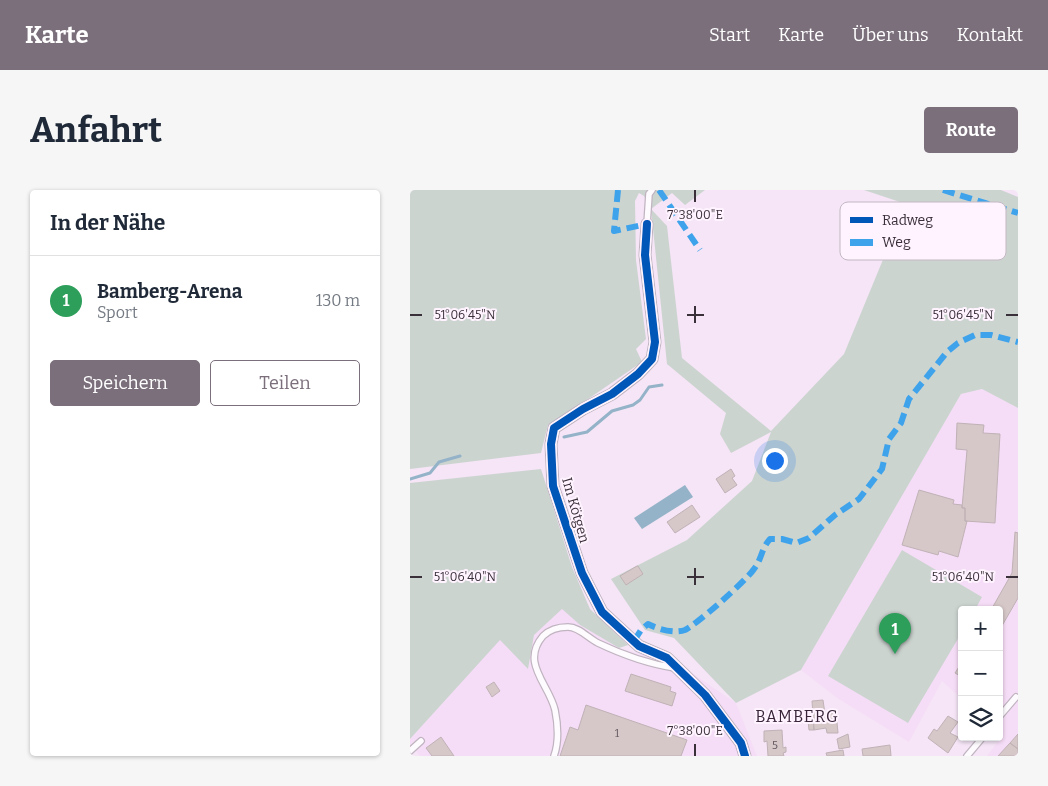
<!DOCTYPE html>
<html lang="de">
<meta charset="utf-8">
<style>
:root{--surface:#fff;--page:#f6f6f7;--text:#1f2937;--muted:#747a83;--line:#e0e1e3;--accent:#7b6f7c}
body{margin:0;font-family:Bitter,serif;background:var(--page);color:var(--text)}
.controls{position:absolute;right:15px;bottom:15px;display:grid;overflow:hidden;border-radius:5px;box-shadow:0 1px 4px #0004}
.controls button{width:45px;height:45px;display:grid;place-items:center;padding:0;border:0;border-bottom:1px solid var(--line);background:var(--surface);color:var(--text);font:25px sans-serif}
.you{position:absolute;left:364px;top:270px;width:18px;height:18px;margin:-12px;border:4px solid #fff;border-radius:50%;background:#1a73e8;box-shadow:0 0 0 8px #1a73e833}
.badge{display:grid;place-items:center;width:32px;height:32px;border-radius:50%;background:var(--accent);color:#fff;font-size:16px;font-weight:700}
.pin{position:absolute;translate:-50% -41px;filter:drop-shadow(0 1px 2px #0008)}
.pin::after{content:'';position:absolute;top:26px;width:18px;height:15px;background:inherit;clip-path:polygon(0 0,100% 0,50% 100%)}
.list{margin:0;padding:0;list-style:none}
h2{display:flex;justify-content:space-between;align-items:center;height:65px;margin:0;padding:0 20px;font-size:21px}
h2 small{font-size:16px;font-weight:400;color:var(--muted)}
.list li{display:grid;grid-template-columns:32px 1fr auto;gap:15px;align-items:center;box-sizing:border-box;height:90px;padding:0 20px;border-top:1px solid var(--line)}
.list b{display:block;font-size:19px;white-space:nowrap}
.list p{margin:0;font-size:16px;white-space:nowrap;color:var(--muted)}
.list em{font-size:16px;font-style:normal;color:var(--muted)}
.actions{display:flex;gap:10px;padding:15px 20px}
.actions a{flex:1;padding:11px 0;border:1px solid var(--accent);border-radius:5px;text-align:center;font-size:18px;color:var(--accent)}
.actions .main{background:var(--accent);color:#fff}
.icon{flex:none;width:28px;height:28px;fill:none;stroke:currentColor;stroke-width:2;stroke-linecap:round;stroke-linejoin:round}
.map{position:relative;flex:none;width:608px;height:566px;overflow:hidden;border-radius:5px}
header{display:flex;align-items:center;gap:30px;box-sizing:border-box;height:70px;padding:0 25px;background:var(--accent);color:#fff}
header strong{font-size:24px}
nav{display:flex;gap:28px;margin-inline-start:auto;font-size:18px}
.intro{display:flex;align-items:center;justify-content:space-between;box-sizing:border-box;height:120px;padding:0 30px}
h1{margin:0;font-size:35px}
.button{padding:12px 22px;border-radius:5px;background:var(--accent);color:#fff;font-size:18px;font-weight:700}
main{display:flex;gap:30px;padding:0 30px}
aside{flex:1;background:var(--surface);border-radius:5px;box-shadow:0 1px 4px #0004}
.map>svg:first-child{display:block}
.built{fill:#f6ddf7}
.green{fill:#ccd4d0}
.water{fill:#94b3c8}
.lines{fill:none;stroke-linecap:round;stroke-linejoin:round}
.stream{stroke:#94b3c8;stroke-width:3}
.building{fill:#d6c7c8;stroke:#bfb2b6}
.service-casing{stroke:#c0b4c1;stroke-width:8}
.minor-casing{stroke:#c0b4c1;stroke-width:13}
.service{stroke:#fefbfe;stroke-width:5.5}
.minor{stroke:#fefbfe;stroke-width:11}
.quiet{stroke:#3fa3ec;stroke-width:6;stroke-dasharray:12 6;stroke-linecap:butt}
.cycleway-casing{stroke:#fef3fe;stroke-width:11}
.cycleway{stroke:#0057b8;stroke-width:8}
.ticks{fill:none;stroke:#3a303a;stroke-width:2}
.labels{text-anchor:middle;stroke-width:4;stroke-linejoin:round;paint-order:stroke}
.number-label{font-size:11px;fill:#61565e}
.street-label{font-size:14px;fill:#3a303a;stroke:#fef3fe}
.quarter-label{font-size:16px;letter-spacing:1px;fill:#382339;stroke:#fef3fe}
.key{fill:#fef3fe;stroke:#c3b8c3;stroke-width:1}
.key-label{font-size:14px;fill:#3a303a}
.ticks-label{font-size:12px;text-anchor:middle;fill:#3a303a;stroke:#fef3fe;stroke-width:4;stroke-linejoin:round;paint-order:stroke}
</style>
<header>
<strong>Karte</strong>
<nav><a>Start</a><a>Karte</a><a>Über uns</a><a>Kontakt</a></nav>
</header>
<div class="intro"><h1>Anfahrt</h1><a class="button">Route</a></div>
<main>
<aside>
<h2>In der Nähe<small></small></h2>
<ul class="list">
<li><span class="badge" style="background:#2e9e5b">1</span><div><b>Bamberg-Arena</b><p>Sport</p></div><em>130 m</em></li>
</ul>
<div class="actions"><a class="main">Speichern</a><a>Teilen</a></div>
</aside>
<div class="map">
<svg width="608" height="566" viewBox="0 0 608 566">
<rect width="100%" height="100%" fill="#f5e5f6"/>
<!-- built -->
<path class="built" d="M572,199l36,19v348h-31l15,-20 -3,-3v-123h-37v89l-20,-18 -33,61 -72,-44 -36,-28 160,-276z
M152,418l18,17 39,23 64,19 53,36 21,53h-337l-10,-12v-5l90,-100 28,29 6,-33z"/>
<!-- green -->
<path class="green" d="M0,0h295l-20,15 -13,-12 -21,16 16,17 15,132 89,73 73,-77 62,-150 -42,-14h137l17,7v211l-36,-19 -21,5 -160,276 -65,33 -62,-65 -29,-8 -34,-51 76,-39 65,-59 19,-49 -40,21 -11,-19 6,-21 -59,-49 -16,-155 -7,-13 -5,-3 -4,8 1,59 10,79 -10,10 6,13 -64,44 -30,19 -7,28 -131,16z
M131,279l31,98 18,42 38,36 -9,3 -39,-23 -18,-16 -28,26 -6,34 -28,-29 -90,99v-256z
M492,360l80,47 -7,13h-13v22l-54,91 -80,-47z"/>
<!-- water -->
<path class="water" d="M275,295l8,12 -51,32 -8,-11z"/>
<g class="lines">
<!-- stream -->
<path class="stream" d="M154,247l23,-5 25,-21 21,-6 7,-5 9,-13 13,-2
M0,289l20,-6 9,-11 21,-6"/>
</g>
<!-- building -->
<path class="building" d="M547,233l27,2 -1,8 17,1 -5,89 -30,-2v-13h-3l5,-58 -11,-1z
M321,279l4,7 -3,2 5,7 -12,8 -9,-14z
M509,300l35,10 -1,4 9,1v3h3v13h2l-9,36 -19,-6 -1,4 -36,-10z
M282,315l8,12 -25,16 -8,-11z
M605,342l3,1v65l-19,33v-21h-8l21,-37z
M227,376h1l5,8 -17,11 -6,-9z
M552,472v15l-7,-4z
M221,484l40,13 -1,4 6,2 -4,13 -47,-15z
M84,492l6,9 -8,6 -6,-10z
M413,510l2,14 11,-2 2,21h-11l-1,-5 -12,2 -2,-29z
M176,515l101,35 -6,16h-121l10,-29 8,3z
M538,526l10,6 -8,11 8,4 -10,16 -20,-15 6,-9 3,2z
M398,530h5l1,10h-5z
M372,540l1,18 3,-1v5l-3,1 1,3h-16l-1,-15 -3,1v-11z
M438,544l2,13 -11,2 -2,-10z
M608,544v15l-8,-6z
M31,547l13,19h-22l-6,-8z
M600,553l8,6v7h-20z
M480,555l1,11h-28l-1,-7z
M433,560l1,6h-17l-1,-3z"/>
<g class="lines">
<!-- service casing -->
<g class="service-casing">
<path id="service" d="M237,34l2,-30 3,-4
M589,527l17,-20
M0,561l11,-10
M144,566c5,-14 4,-31 1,-46 -6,-26 -35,-47 -12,-74 6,-6 16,-9 25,-9 11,0 20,11 30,16 23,11 51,21 77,25
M557,566l16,-19"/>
</g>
<!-- minor casing -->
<g class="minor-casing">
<path id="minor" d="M237,34l-2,31 10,87 -3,17 -14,15 -26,20 -29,15 -29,19 -3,16 2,42 29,87 20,39 37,34 28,12 38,37 36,48 4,13"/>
</g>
<!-- service -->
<use href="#service" class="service"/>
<!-- minor -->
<use href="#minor" class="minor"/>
<!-- quiet -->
<path class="quiet" d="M208,0l-4,41 33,-7
M249,0l41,60
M533,0l75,23
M224,451l7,-11 7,-6c10,5 26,10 37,6 12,-6 61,-49 69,-61 8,-10 7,-20 16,-30h12l14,4 13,-5 26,-23 24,-16 23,-30 7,-30 12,-16 8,-24 38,-47 11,-9 17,-8h16l27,7"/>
<!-- cycleway casing -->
<g class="cycleway-casing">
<path id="cycleway" d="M237,34l-2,31 10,87 -3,17 -14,15 -26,20 -29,15 -29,19 -3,16 2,42 29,87 20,39 37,34 28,12 38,37 36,48 4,13"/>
</g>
<!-- cycleway -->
<use href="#cycleway" class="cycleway"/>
</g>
<!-- ticks -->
<path class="ticks" d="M285,0v12M285,116v17M0,125h12M277,125h17M596,125h12M285,378v17M0,387h12M277,387h17M596,387h12M285,554v12"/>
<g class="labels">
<!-- number labels -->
<g class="number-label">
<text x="207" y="547">1</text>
<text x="365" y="559">5</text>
</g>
<!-- street labels -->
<g class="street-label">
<text transform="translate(166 320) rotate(74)" y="5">Im Kötgen</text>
</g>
<!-- quarter labels -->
<g class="quarter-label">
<text x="387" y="532">BAMBERG</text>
</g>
</g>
<!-- legend -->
<rect x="430" y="12" width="166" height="58" rx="8" class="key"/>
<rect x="440" y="27" width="23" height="6" fill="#0057b8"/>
<rect x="440" y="49" width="23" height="7" fill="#3fa3ec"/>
<g class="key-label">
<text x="472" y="35">Radweg</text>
<text x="472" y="57">Weg</text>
</g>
<g class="ticks-label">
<text x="285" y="29">7°38'00"E</text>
<text x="55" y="129">51°06'45"N</text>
<text x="553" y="129">51°06'45"N</text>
<text x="55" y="391">51°06'40"N</text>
<text x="553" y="391">51°06'40"N</text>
<text x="285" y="545">7°38'00"E</text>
</g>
</svg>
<div class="controls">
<button>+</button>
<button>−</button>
<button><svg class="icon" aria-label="layers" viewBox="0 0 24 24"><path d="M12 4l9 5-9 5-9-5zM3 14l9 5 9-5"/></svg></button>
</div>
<div class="you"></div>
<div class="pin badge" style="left:485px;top:464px;background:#2e9e5b">1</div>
</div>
</main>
